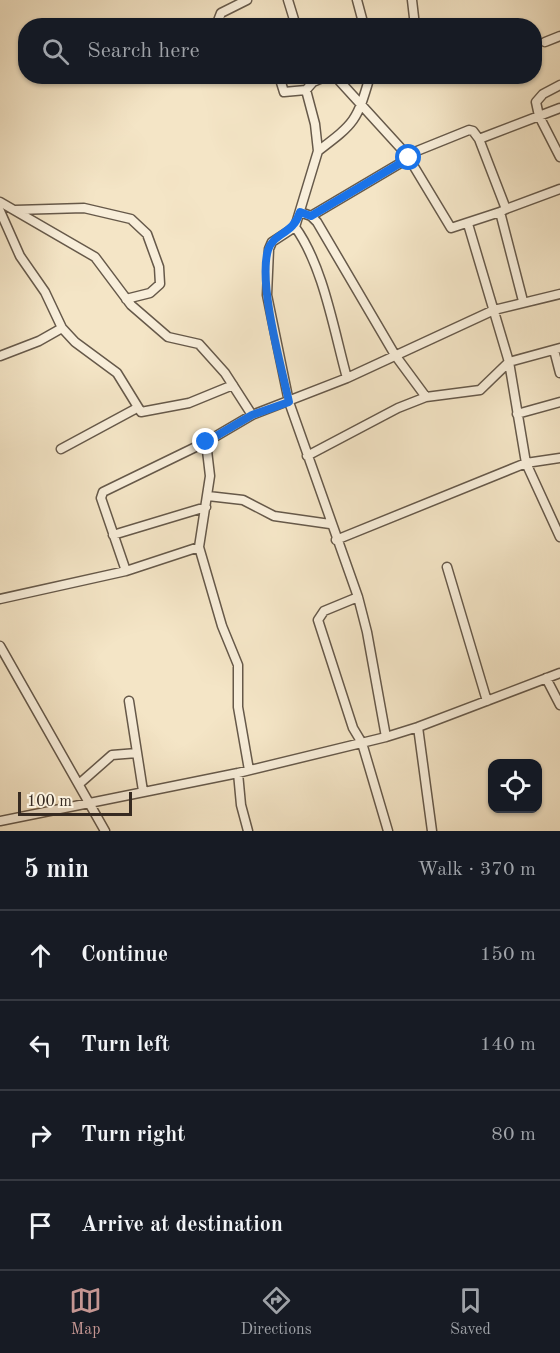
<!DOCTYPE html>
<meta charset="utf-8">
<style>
:root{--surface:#171b24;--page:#20242c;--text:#f1f3f6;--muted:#9ea1a6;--line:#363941;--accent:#c59692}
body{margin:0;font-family:"Old Standard TT",serif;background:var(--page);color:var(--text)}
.controls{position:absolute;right:18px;bottom:18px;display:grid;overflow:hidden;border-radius:12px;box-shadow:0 2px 4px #0004}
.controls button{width:54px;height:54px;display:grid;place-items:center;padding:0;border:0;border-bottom:2px solid var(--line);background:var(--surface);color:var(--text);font:30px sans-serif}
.scale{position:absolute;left:18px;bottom:15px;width:114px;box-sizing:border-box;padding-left:6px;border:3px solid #362a21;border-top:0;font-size:16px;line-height:21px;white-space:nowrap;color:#362a21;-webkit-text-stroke:4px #f8eeda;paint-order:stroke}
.stop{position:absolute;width:18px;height:18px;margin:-14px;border:4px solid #1a73e8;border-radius:50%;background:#fff}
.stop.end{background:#1a73e8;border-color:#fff;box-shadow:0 2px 6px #0008}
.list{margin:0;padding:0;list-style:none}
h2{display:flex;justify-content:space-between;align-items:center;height:78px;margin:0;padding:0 24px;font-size:26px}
h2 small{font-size:20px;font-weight:400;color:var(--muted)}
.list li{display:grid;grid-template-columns:39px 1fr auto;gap:18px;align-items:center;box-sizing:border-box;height:90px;padding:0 24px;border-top:2px solid var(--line)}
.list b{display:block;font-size:22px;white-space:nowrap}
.list em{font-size:20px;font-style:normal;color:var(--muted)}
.icon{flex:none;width:33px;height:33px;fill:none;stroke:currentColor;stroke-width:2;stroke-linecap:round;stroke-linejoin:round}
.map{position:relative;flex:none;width:560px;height:831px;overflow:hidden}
.search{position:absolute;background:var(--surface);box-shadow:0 2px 4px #0004;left:18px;right:18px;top:18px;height:66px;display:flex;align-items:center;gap:15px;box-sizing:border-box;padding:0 21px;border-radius:24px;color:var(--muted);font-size:22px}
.sheet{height:438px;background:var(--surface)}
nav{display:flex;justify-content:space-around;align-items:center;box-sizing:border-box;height:84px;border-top:2px solid var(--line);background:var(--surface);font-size:16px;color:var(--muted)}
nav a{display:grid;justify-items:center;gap:3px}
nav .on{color:var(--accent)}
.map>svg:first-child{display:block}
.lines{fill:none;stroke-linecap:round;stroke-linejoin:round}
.minor-casing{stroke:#66594a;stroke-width:11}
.minor{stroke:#f8eeda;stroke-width:8}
.route{stroke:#1a73e8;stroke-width:8}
</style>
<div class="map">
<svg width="560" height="831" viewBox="0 0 560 831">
<rect width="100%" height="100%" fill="#f4e5c6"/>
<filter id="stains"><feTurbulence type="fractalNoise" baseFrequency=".00333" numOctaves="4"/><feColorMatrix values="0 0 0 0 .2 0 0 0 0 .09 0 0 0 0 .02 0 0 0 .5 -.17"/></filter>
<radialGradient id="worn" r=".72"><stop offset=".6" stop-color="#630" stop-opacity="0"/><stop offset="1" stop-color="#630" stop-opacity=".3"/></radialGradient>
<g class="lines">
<!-- minor casing -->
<g class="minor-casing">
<path id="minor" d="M288,0l8,26
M357,0l7,26
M412,0l3,26
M216,26l5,-13 26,-13
M545,42l15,-6
M279,76l5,16 22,-2 7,-8 14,-6
M335,76l72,79 44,73 49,-16
M560,85l-17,9 -7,8 3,14 21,41
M306,90l9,34 3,27 -23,76 -23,15 -3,7 -2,46 22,107 69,195 9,35 19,105
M479,139l81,-31
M318,151c37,-28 39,-30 52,-75
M407,155l62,-25 4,1 6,8 27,70 -6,3 23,89
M0,202l95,55 36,48 37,32 31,7 26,29 27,42
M506,209l54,-20
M15,210l69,-2 47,11 16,15 12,33 1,17 -10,9 -24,6
M0,211l20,45 25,36 17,36 13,14 42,31 24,39 48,-9 44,-18
M300,212l11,4 6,6 78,133 31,42
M311,216l98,-58
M468,224l41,138 17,101 34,74
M295,227c28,38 39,104 52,151
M554,350l6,23
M0,356l39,-15 23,-13
M517,414l43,-12
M206,442l4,34 -11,71 23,79 16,39v42l11,63
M61,449l76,-41
M307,456l91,-48 28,-11 54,-7 29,-28 51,-14
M208,496l35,4 31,16 56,8
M113,535l93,-28
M336,540l190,-77 34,-5
M447,567l40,134
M126,571l-25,-73 2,-6 103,-50 46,-27 95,-37 147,-68 66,-16
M358,597l-34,14 -6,9 35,108 9,15 26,88
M0,599l126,-28 73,-24
M0,646l105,185
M546,678l14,27
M129,701l14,90
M418,727l14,104
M238,773l3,32 7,26
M79,784l33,-29 25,-2
M0,821l238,-48 148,-36 32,-10 142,-54"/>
</g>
<!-- minor -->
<use href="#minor" class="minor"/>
</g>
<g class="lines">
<!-- route -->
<path class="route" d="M206,442l46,-27 37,-13c-8,-37 -31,-118 -21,-152 6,-18 25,-15 32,-38l11,4 98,-58"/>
</g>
<rect width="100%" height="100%" filter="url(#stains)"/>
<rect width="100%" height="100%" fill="url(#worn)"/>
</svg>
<div class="controls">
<button><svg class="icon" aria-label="locate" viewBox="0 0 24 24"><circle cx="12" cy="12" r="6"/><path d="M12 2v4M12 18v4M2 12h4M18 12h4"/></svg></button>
</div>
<div class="scale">100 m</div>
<div class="stop" style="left:409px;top:158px"></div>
<div class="stop end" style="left:206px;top:442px"></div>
<div class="search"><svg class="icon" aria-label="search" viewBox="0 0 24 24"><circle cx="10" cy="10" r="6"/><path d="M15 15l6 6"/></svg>Search here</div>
</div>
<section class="sheet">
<h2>5 min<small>Walk · 370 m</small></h2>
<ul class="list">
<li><svg class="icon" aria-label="ahead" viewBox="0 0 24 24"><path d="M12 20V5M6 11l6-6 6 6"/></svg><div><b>Continue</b></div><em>150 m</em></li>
<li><svg class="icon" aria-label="left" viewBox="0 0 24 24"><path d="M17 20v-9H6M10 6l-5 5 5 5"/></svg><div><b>Turn left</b></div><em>140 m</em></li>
<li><svg class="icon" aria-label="right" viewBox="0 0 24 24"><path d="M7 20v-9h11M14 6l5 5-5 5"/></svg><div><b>Turn right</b></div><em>80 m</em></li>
<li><svg class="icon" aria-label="arrive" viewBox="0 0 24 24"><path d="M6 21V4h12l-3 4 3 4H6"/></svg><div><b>Arrive at destination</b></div></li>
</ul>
</section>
<nav>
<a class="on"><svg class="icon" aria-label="map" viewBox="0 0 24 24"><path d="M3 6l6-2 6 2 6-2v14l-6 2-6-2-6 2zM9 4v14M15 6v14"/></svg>Map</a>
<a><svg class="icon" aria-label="directions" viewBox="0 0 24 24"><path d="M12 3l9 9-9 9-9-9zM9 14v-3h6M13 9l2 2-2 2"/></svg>Directions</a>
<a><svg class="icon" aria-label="saved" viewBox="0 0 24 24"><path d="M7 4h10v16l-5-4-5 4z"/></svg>Saved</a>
</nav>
